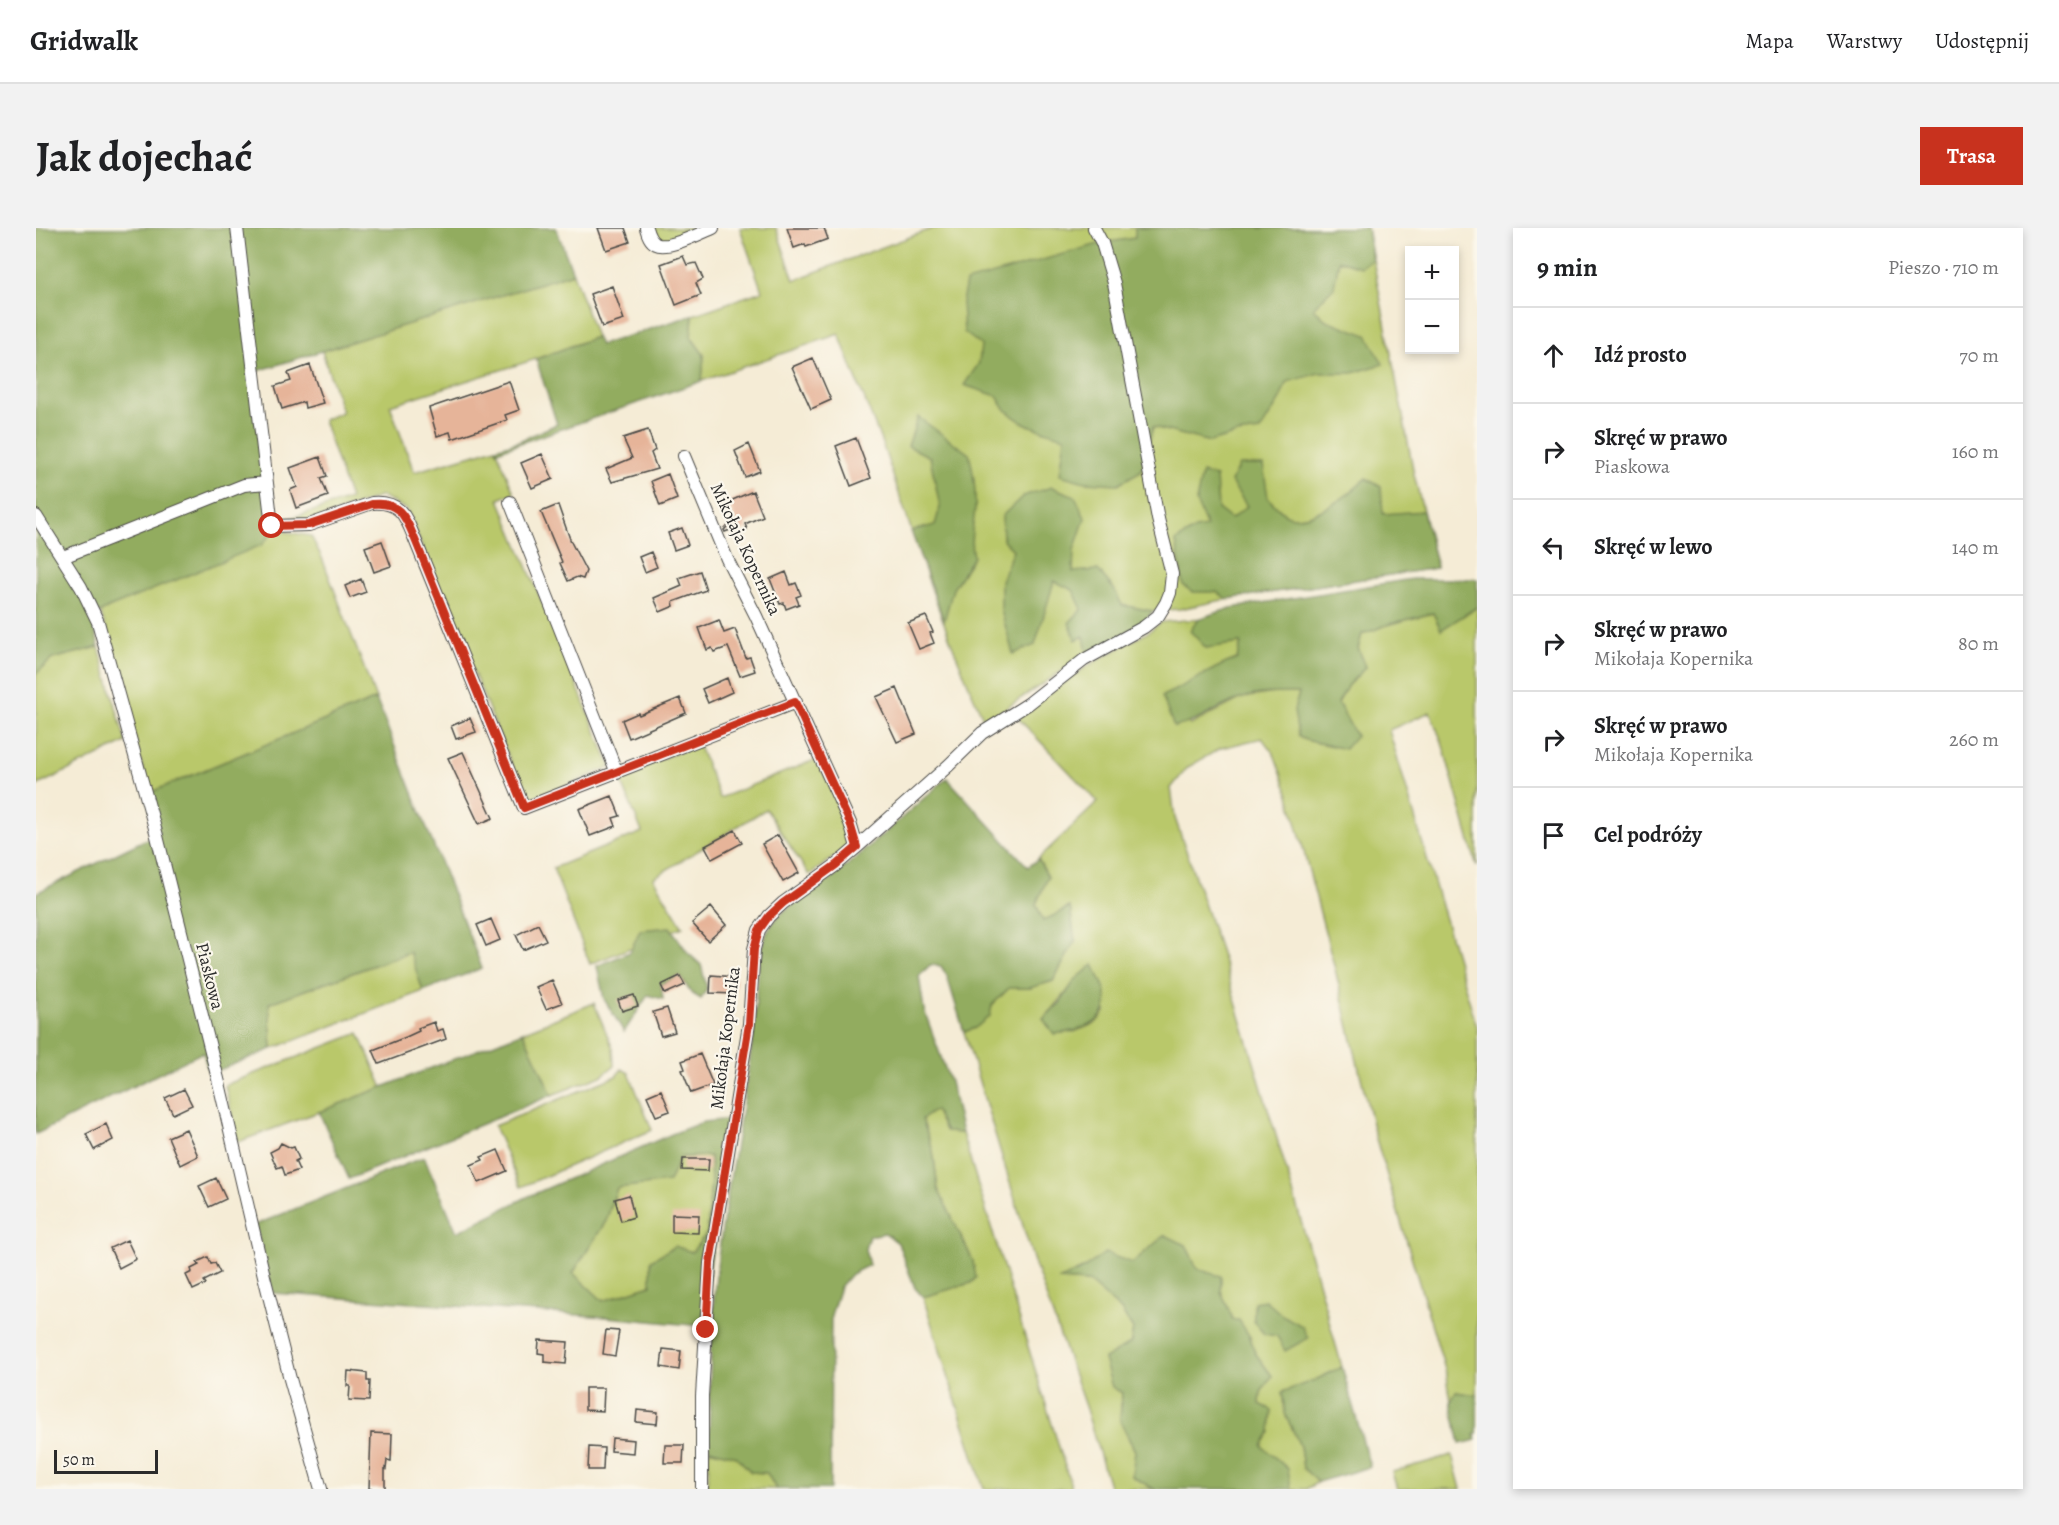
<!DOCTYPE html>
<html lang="pl">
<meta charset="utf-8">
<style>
:root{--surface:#fff;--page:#f2f2f2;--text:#202124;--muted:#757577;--line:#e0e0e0;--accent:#c8321e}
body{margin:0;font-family:Alegreya,serif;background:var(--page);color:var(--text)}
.controls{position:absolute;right:18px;top:18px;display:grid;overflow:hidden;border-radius:0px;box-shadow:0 3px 9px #0003}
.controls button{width:54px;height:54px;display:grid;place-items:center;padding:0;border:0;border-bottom:2px solid var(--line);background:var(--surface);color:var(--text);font:30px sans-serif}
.scale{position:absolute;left:18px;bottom:15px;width:104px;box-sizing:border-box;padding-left:6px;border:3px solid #2b2b2b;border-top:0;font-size:16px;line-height:21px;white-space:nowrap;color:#2b2b2b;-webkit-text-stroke:4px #fbf7ec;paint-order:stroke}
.stop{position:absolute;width:18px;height:18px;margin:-14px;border:4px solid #c8321e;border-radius:50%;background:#fff}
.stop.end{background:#c8321e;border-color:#fff;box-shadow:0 2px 6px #0008}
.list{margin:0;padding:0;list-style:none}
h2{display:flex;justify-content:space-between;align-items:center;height:78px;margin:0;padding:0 24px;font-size:26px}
h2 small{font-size:20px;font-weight:400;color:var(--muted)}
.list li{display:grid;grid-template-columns:39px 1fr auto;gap:18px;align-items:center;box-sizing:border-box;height:96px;padding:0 24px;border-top:2px solid var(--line)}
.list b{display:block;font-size:22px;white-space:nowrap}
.list p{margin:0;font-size:20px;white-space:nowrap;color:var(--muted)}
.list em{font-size:20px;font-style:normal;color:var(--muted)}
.icon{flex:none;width:33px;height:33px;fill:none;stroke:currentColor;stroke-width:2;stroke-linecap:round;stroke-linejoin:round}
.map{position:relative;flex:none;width:1441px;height:1261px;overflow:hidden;border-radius:0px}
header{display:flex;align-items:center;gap:36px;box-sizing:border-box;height:84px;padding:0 30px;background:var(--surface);border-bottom:2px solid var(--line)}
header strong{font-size:28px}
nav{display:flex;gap:33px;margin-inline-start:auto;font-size:21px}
.intro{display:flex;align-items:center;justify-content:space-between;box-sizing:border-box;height:144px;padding:0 36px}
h1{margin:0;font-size:42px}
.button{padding:15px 27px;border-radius:0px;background:var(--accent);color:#fff;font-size:21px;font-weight:700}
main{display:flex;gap:36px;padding:0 36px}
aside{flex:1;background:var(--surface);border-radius:0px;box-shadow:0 3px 9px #0003}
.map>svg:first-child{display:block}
.green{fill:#b9c86a;stroke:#727a4a;stroke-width:1.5;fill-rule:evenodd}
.forest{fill:#92ac5e;stroke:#5e6c44;stroke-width:1.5;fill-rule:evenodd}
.building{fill:#e6b499}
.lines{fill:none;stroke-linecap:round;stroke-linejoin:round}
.street-casing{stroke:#494845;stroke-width:14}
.street{stroke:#fff;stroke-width:12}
.route{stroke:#c8321e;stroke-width:8}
.labels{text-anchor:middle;stroke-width:4.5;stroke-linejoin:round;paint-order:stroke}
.street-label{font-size:18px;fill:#2b2b2b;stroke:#fbf7ec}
</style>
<header>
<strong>Gridwalk</strong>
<nav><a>Mapa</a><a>Warstwy</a><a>Udostępnij</a></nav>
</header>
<div class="intro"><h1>Jak dojechać</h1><a class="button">Trasa</a></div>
<main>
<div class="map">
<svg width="1441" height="1261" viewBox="0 0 1441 1261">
<rect width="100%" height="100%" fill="#fbf7ec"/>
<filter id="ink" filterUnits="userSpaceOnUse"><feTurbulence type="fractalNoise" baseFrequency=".0167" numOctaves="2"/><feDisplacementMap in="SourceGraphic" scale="12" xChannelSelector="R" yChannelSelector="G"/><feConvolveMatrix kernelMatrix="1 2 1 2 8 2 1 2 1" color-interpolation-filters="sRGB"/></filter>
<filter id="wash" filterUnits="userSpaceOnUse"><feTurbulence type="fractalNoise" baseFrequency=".008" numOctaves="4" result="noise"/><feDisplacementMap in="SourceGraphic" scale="24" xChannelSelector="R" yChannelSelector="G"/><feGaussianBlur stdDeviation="1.35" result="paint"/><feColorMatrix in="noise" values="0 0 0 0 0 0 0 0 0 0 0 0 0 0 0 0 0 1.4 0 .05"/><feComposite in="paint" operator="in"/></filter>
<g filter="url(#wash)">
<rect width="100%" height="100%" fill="#f5ecd6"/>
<!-- green -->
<path class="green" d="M615,0h50l-34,12 -13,-4z
M704,0h36l18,52 140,-52h433l47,246 23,94 -210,31 -47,10 -27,2 -10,12 -75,44 -83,55c-41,-88 -70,-182 -101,-273 -14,-39 -31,-76 -45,-115l-137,47 2,-26 -13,-18 2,-22 69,-24z
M537,45l23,64 -60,22 -146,46 24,67 82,-24 18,45 -15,6 112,268 -84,35 -120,-292 -25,-14 -67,24 -40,3 75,-24 -27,-79 19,-8 -20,-61z
M235,301l40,7 11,22 54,141 -227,94 -40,-156 -9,-25z
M1441,379v260l-35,-125 -12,-30 -41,18 88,297v368l-21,-3 -5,10 -4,-26 -73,-244 -38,-159 -47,-178 -15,-41 -12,-16 -41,10 -33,19 -17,21 4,30 47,138 68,226 52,185 -27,13 -30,33 15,33 3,22 15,14 -12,7h-15l-29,-43 8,-14 -10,-28 1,-12 11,-16 -17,-23 -5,-16 -17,-16 -12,-30 -24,-22 -11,-24 -54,18 -27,-9 -22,15 -24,11 30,2 32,28 12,19 -11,63 -2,29 15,30 -3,25 22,13h-44l-24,-80 -52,-147 -70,-230 11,-4 17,-23 17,-17h21l23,-7 22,-40 -5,-34 -27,15 -7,-18 12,-27 -10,-18 60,-57 -82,-86 73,-51 56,-31 17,-12 36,-3 -7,12 15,17 35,-6 -4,17c-26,9 -48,26 -74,37l27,29 52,-27 33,-5h24l57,43 -18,-33 10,-18 18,-18 -8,-19 4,-14 28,-10 43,-11 8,16zM1057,737l13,46 -10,12 -22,9 -31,-13c18,-17 30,-39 50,-54z
M63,419l27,95 -90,44v-112l16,-15z
M662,516l22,54 97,-39c13,28 32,57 30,89l-38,27 -43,-66 -113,69 30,49 -93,37 -37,-96 89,-36 -23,-56z
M375,724l12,39 -151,58 -3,-46z
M558,775l19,46 1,17 -13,10 -49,19 -29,-63z
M323,805l24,55 -145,54 -13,-57z
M586,841l7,4 23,57 -131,57 -27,-61 122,-50z
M899,882l11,22 16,1 110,356h-88l-61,-192 48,-14 2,-22 -35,-72 -5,-38 -11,-32z
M674,928l1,27 -4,50 -15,19 -41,33 -48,16 -30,-28 33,-52 11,-33 63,-31z
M673,1221l27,7 15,16 16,1 9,16h-68z
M1416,1227l9,34h-64l-5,-17z"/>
<!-- forest -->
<path class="forest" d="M0,0h520l17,45 -322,100 21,160 -10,12 -154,63 -16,9 7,30 -47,12 -16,15z
M1099,0h232l5,32 -11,7 -22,-7 -5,27 -21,21 13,12 41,15 16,29 -30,9h-34l-32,9 -7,17 -20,32 -23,3 -27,8 -57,-15 -12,44 -23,13 -33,-2 -25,-7 5,-38c-27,-8 -56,-14 -68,-41l-33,-11 15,-22 2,-18 -17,-13 -2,-30 4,-20 136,-39 33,-5z
M657,87l-2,22 13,18 -2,26 -205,70 -1,-3 23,-7 38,-17 -21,-65 60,-22 4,8z
M882,189l51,37c5,19 7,36 6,56 -2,19 -6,28 -2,47l-20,32 -9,32 -33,-90 24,-6 5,-18 -10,-50 -22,-11z
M1203,237h24l5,33c5,5 14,16 21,18 23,7 63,-23 77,-38l15,9 2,27 40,-3 14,57 -210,31 -10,-7h-25l-9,-7 -7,-44 19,-12 12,-2 -11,-25 6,-29 14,4 2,32 13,10 16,-13 -16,-24z
M1016,259l23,9 10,22 -11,32 -1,22 25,-2 16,19 8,16 31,6 -10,12 -56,30 -3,-17 -8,4 -7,-17 13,-14 -9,-19 -19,-9 -19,64 -22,9 -12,-44v-29l12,-31 -10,-10 -1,-24 21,-20z
M1376,351h65v28l-36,23 -8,-17 -43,11 -28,10 -4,14 8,19 -18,18 -10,18 18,33 -11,13 -40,-9 -7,-5 -4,-25 5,-17c-18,0 -39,-1 -56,5 -25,7 -42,24 -69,29l-12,-31c27,-11 48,-28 75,-37l4,-16 -35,5 -16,-17 8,-12 33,-11z
M340,471l106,269 -59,23 -13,-39 -141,51 3,46 -63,25 -6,-22 -167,82v-241l123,-60 -10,-40z
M911,550l81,89 10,-8 10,18 -12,27 7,17 27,-14 5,34 -22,40 -23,7h-21l-17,17 -2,11 -15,12 -11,4 -17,-56 -6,-10 -11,-1 -11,11 5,34 26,72 12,51 -16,-1 -11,-22 -13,9 11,32 5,38 35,72 3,17 -5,5 -48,14 -8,-9 -17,-45 -13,-10 -16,3 -4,13 4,16 -18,9 -11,13 -9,28 -1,174h-54l-9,-16 -16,-1 -15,-16 -27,-7c1,-64 1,-127 9,-191 10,-76 26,-152 36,-228 4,-31 -1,-76 16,-103 14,-22 43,-34 63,-50 39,-32 76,-66 114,-99z
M634,699l18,26 13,12 6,24 -6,10 -10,-6 -11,-17 -19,8 2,15 -15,-4 -24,37 -20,-33 -7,-33 33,-14 10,-22z
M1057,737c4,9 12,19 13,30 4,30 -29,37 -52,39l-11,-15 17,-16 15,-23z
M487,804l29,63 -203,84 -30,-67z
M694,891l-28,207 -96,-9 -333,-24 -18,-68 169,-68 33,75 70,-35 145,-63 31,-12zM674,928l1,27 -4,50 -15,19 -17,-6 -24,14v25l-48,16 -30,-28 33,-52 11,-33 52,-6 11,-25z
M1129,1007l21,10 11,24 24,7v15l12,29h6l11,17 5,16 17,23 -11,16 -1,12 12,6 -2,22 -8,14 26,23 3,20h-137l-22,-13 3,-25 -15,-30 2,-28 -10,-6 -8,-28 27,-16 2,-14 -12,-19 -32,-28 -31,-2 25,-11 22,-16 27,10z
M1229,1072l17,15 20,11 6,12 -23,13 -8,-15 -13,-2 -10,-12v-20z
M1306,1139l28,100 -52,15 -15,-14 -3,-22 -15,-33 -3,-21 33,-12z
M1420,1164l21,3v38l-2,2 2,5 -17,4 -9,-42z"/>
<g id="blocks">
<!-- building -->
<path class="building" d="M562,0h27l5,14 -24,8z
M751,0h37l4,11 -22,8 -1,-3 -11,4z
M647,28l4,9 9,-2 7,16 -7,4 5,12 -25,10 -15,-41z
M576,58l12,34 -22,7 -12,-33z
M777,130l18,42 -20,9 -19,-42z
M274,137l13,38 -18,5 -1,-6 -22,7 -7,-23 16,-5 -3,-8z
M473,153l10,29 -14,5 2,5 -55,19 -2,-7 -13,4 -8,-28z
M612,202l7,20 -4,3 6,16 -45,13 -6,-13 26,-11 -9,-20z
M820,210l15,40 -20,8 -15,-40z
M713,216l11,27 -15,6 -10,-26z
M506,226l11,25 -21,9 -11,-25z
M284,229l7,19 -6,2 7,18 -32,12 -6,-18 7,-3 -7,-19z
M632,246l9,25 -17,7 -9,-25z
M717,263l10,25 -18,8 2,5 -10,4 -2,-5 -10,4 -1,-2 11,-11 -7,-17z
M522,277l13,37 15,29 -3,8 -6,-2 -9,4 -8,-18 2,-1 -21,-50z
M646,300l6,17 -14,5 -6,-17z
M346,313l9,25 -17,6 -9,-25z
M615,324l6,15 -12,5 -6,-15z
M664,343l6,19 -33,12 1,4 -14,6 -6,-14 28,-12 -3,-8z
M750,344l5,13 5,-2 5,12 -5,2 3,7 -13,5 -2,-6 -4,1 -10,-25z
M325,351l5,13 -16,6 -5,-12z
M890,388l7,16 -3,1 4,10 -15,6 -11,-26z
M683,392l5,13 11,-4 11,29 4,-1 5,14 -15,5 -12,-29 -14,5 -2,-4 -5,2 -8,-22z
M691,450l5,14 -24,11 -6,-14z
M861,460l19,46 -19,8 -21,-45z
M644,470l6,15 -57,25 -7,-18 16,-7 1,2z
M434,490l6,14 -20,7 -5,-13z
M427,524l30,66 -14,6 -31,-66z
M576,568l8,20 -7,2 3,8 -26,10 -11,-27z
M699,602l7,13 -30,16 -7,-13z
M742,607l21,38 -16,9 -21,-38z
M675,679l15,18 -18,16 -16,-18z
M455,691l9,21 -14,6 -9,-21z
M502,696l8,16 -23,10 -7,-15z
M675,747l25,2 -1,17 -25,-1z
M644,748l5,9 -20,9 -4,-9z
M516,752l10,23 -16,6 -10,-22z
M598,767l4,11 -16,5 -4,-11z
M631,780l8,24 -14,4 -8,-24z
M398,794l3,9 6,-2 3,10 -67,25 -6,-14 33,-13 13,-6 -1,-3z
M664,826l13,31 -22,8 -9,-23 3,-1 -3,-8z
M148,861l8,16 -19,9 -8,-16z
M625,862l9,21 -14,5 -9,-20z
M70,896l7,16 -19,10 -8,-16z
M150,901l12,27 -18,9 -12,-28z
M245,915l10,5 3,-1 5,12 -4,2 4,9 -14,5 -3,-9 -5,2 -7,-16 8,-4z
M462,922l9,21 -28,12 -8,-18 12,-5 -2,-3z
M647,931h26l-1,12 -26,-1z
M180,950l10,21 -17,8 -10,-21z
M593,967l5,22 -13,4 -6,-22z
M636,986l27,1 -1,18 -26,-1z
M91,1012l9,19 -17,9 -9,-20z
M172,1029l3,7 4,-1 5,10 -16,8 2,3 -13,6 -7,-15 6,-3 -1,-3 8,-4 -2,-3z
M570,1102l13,1 -4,25 -12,-2z
M503,1112l29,2 -2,22 -22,-2v-8l-6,-1z
M627,1121l18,2 -2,19 -18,-3z
M312,1143l19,2v8h3l-1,20 -20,-1 1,-14h-3z
M549,1160h19l-1,23 -18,-1z
M601,1182l21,2 -1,12 -21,-2z
M335,1205l21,1 -1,27 -4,-1 -1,9 -1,-1v21h-16z
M576,1210l22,2 -1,13 -22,-2z
M629,1217h19l-1,18h-19z
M553,1219l15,1 -1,22h-15z"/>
</g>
</g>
<g filter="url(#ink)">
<use href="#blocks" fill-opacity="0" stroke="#494845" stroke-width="1.5"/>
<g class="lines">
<!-- street casing -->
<g class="street-casing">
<path id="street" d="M201,0l35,298 37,-1 63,-22c28,-2 33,12 42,34l110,271 272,-106
M610,0c2,7 4,13 10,16 12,6 45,-11 57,-16
M648,228l43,103 29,57 94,207 7,24 -21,18 -53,38 -14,13 -10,14 -5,19 -5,75 -39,239 -8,133v93
M474,274l107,271
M0,288l45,71 17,35 58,210 63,251 45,193 26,103 31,110
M27,329l181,-72 23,-2
M821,619l91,-81 34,-33 46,-29 56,-44 60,-33 14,-11 8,-13 4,-10 2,-19 -14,-55 -44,-236 -12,-40 -8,-15"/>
</g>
<!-- street -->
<use href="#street" class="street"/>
</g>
</g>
<g class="lines" filter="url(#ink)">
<!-- route -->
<path class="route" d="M236,298l37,-1 63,-21c27,-3 33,12 42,33l110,271 271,-106 55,121 7,24 -21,18 -53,38 -14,13 -10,14 -5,19 -5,75 -39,239 -4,67"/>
</g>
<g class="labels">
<!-- street labels -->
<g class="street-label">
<text transform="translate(710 321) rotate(65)" y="6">Mikołaja Kopernika</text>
<text transform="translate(174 748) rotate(76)" y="6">Piaskowa</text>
<text transform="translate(689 810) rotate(-83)" y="6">Mikołaja Kopernika</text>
</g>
</g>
</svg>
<div class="controls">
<button>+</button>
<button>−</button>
</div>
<div class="scale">50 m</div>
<div class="stop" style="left:236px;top:298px"></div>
<div class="stop end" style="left:670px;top:1102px"></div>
</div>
<aside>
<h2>9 min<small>Pieszo · 710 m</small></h2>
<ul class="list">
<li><svg class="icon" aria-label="ahead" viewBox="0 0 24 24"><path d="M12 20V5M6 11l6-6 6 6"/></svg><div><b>Idź prosto</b></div><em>70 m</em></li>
<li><svg class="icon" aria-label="right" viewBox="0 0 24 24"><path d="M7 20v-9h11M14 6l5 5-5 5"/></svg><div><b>Skręć w prawo</b><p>Piaskowa</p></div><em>160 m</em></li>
<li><svg class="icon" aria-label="left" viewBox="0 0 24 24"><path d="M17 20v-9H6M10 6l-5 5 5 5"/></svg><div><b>Skręć w lewo</b></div><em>140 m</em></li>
<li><svg class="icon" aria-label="right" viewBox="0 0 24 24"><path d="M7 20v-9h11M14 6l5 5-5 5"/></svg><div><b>Skręć w prawo</b><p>Mikołaja Kopernika</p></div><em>80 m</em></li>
<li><svg class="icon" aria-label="right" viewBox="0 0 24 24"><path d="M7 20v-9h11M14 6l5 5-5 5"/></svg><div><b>Skręć w prawo</b><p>Mikołaja Kopernika</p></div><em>260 m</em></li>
<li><svg class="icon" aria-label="arrive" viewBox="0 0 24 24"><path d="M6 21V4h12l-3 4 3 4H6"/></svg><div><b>Cel podróży</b></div></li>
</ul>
</aside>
</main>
